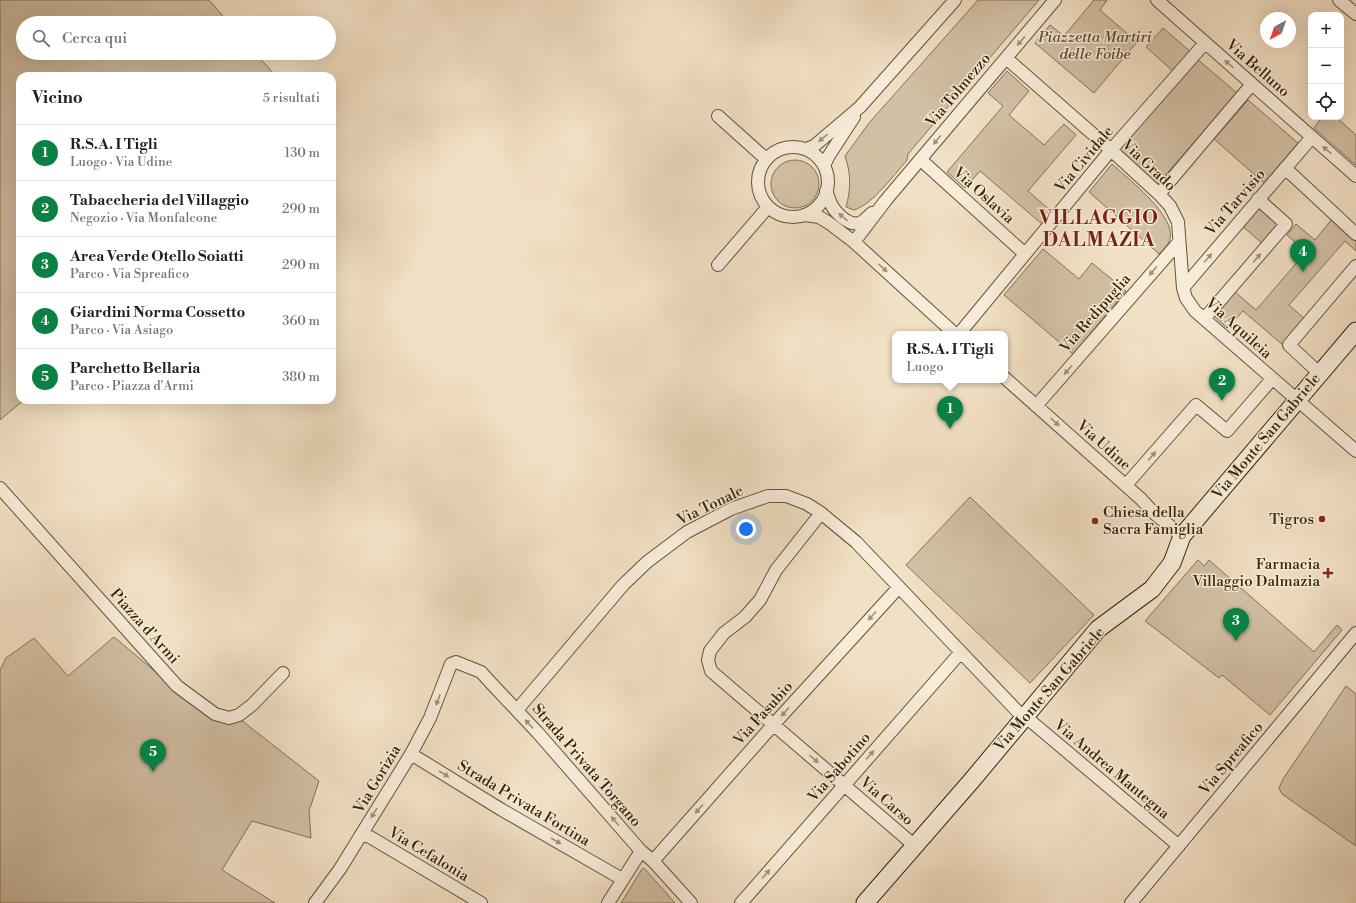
<!DOCTYPE html>
<html lang="it">
<meta charset="utf-8">
<style>
:root{--surface:#fff;--page:#f2f2f2;--text:#202124;--muted:#757577;--line:#e0e0e0;--accent:#0b8043}
body{margin:0;font-family:"Libre Bodoni",serif;background:var(--page);color:var(--text)}
.controls{position:absolute;right:12px;top:12px;display:grid;overflow:hidden;border-radius:8px;box-shadow:0 4px 16px #0002}
.controls button{width:36px;height:36px;display:grid;place-items:center;padding:0;border:0;border-bottom:1px solid var(--line);background:var(--surface);color:var(--text);font:20px sans-serif}
.compass{position:absolute;left:1260px;top:12px;width:36px;height:36px;border-radius:50%;background:var(--surface);box-shadow:0 4px 16px #0002;rotate:220deg}
.you{position:absolute;left:746px;top:529px;width:14px;height:14px;margin:-10px;border:3px solid #fff;border-radius:50%;background:#1a73e8;box-shadow:0 0 0 6px #1a73e833}
.badge{display:grid;place-items:center;width:26px;height:26px;border-radius:50%;background:var(--accent);color:#fff;font-size:13px;font-weight:700}
.pin{position:absolute;translate:-50% -33px;filter:drop-shadow(0 1px 2px #0008)}
.pin::after{content:'';position:absolute;top:21px;width:14px;height:12px;background:inherit;clip-path:polygon(0 0,100% 0,50% 100%)}
.popup{position:absolute;left:892px;top:331px;width:116px;height:52px;box-sizing:border-box;display:grid;place-content:center;border-radius:8px;background:var(--surface);filter:drop-shadow(0 1px 3px #0005);font-size:13px;white-space:nowrap;color:var(--muted)}
.popup b{font-size:15px;color:var(--text)}
.popup::after{content:'';position:absolute;left:50%;top:100%;margin-left:-8px;border:8px solid transparent;border-top-color:var(--surface)}
.list{margin:0;padding:0;list-style:none}
h2{display:flex;justify-content:space-between;align-items:center;height:52px;margin:0;padding:0 16px;font-size:17px}
h2 small{font-size:13px;font-weight:400;color:var(--muted)}
.list li{display:grid;grid-template-columns:26px 1fr auto;gap:12px;align-items:center;box-sizing:border-box;height:56px;padding:0 16px;border-top:1px solid var(--line)}
.list b{display:block;font-size:15px;white-space:nowrap}
.list p{margin:0;font-size:13px;white-space:nowrap;color:var(--muted)}
.list em{font-size:13px;font-style:normal;color:var(--muted)}
.icon{flex:none;width:22px;height:22px;fill:none;stroke:currentColor;stroke-width:2;stroke-linecap:round;stroke-linejoin:round}
.map{position:relative;flex:none;width:1356px;height:903px;overflow:hidden}
.search{position:absolute;background:var(--surface);box-shadow:0 4px 16px #0002;left:16px;top:16px;width:320px;height:44px;display:flex;align-items:center;gap:10px;box-sizing:border-box;padding:0 14px;border-radius:22px;color:var(--muted);font-size:15px}
.panel{position:absolute;background:var(--surface);box-shadow:0 4px 16px #0002;left:16px;top:72px;width:320px;height:332px;border-radius:12px}
.map>svg:first-child{display:block}
.green{fill:#d2c0a4;stroke:#847256}
.lines{fill:none;stroke-linecap:round;stroke-linejoin:round}
.street-casing{stroke:#645237;stroke-width:14}
.secondary-casing{stroke:#352308;stroke-width:19}
.street{stroke:#f7ebd9;stroke-width:12}
.secondary{stroke:#f7ebd9;stroke-width:17}
.oneway{fill:#a0917b}
.poi-dot{fill:#8f2418;stroke:#f7ebd9;stroke-width:1.5}
.labels{text-anchor:middle;stroke-width:3;stroke-linejoin:round;paint-order:stroke}
.park-label{font-size:15px;font-style:italic;fill:#5c4a2f;stroke:#f7ebd9}
.street-label{font-size:15px;fill:#352308;stroke:#f7ebd9}
.poi-label{font-size:15px;fill:#352308;stroke:#f7ebd9;text-anchor:end}
.district-label{font-size:19px;font-weight:bold;letter-spacing:1px;fill:#7a1f14;stroke:#f7ebd9}
</style>
<div class="map">
<svg width="1356" height="903" viewBox="0 0 1356 903">
<rect width="100%" height="100%" fill="#f2e0c4"/>
<filter id="stains"><feTurbulence type="fractalNoise" baseFrequency=".005" numOctaves="4"/><feColorMatrix values="0 0 0 0 .2 0 0 0 0 .09 0 0 0 0 .02 0 0 0 .5 -.17"/></filter>
<radialGradient id="worn" r=".72"><stop offset=".6" stop-color="#630" stop-opacity="0"/><stop offset="1" stop-color="#630" stop-opacity=".3"/></radialGradient>
<!-- green -->
<path class="green" d="M0,0h209l20,23h-206v30h232l21,23h-256v324h4l-24,20z
M978,0h61l-131,154 -1,6c-13,15 -34,44 -53,50l-8,-3c5,-18 5,-34 -1,-51l24,-33z
M1094,0h13l-7,10 37,32 -43,51 -59,-50 15,-18 14,11z
M1163,28l29,25 -17,20 -29,-26z
M1197,59l40,34 -80,92 -40,-34z
M1007,71l22,20 -20,24 35,30 20,-21 12,11 -48,56 24,21 -10,12 -62,-53 -15,17 -18,-16 56,-66 -15,-13z
M1248,100l50,43 -34,40 -50,-44z
M1322,117h14l20,18v30l-42,-37z
M771 184a24 24 0 1 1 48 0a24 24 0 1 1-48 0Z
M1112,164c15,14 68,54 57,78 -2,4 -7,9 -10,12l-70,-62z
M1259,205l22,19 -18,20 -22,-19z
M1333,218l23,19v14l-11,-10 -56,64 17,15 -22,26 -41,-35 -16,17 -13,-12 21,-24 21,18 50,-58 -19,-17 9,-11 19,16z
M1043,249l36,30 13,-16 34,28 -53,63 -69,-59z
M970,497l124,118 -64,68 -124,-118z
M1198,560l6,6 5,-6 105,92 23,-27 5,5 -72,85 -48,-40 -3,3 -74,-57z
M114,637l98,82 18,4 11,-3 78,61 -10,30 2,27 -59,-17 -30,49 53,33h-275v-233l6,-12 28,-20 34,38z
M1346,686l10,8v152l-74,-52 -3,-6 4,-9z
M644,868l31,35h-54l21,-34z"/>
<g class="lines">
<!-- street casing -->
<g class="street-casing">
<path id="street" d="M1157,0l199,176
M1339,0l17,14
M1006,58l105,92 48,44 11,12 8,16 5,66 3,10 9,13 161,140
M718,116l48,43
M758 182a35 35 0 1 1 70 0a35 35 0 1 1-70 0Z
M806,149l8,-3 46,-39 95,-107
M921,160l104,94
M824,166l4,-9 26,-40
M1285,168l71,66
M826,191c2,4 3,9 5,13 4,8 17,22 28,19 5,-1 9,-7 13,-10
M1159,194l93,-110
M804,215l15,2 10,6 25,19 101,92
M854,242l32,-42 169,-200
M718,265l50,-58
M1183,288l129,-151
M1204,319l82,-95 -28,-25
M959,334l152,-184 94,-107
M1319,373l-30,-28 67,-79
M1005,378l136,121 13,14 28,23
M1036,406l143,-164
M1126,485l70,-80 31,26 45,-52
M0,488l177,198 38,28 14,4 10,-3 13,-10 31,-32
M821,513l-45,57 -16,30 -15,17 -21,16 -14,18 -2,9 3,11 204,175
M517,710l106,-125 24,-23 40,-30 44,-23 37,-13h18l21,8 14,9 35,29 163,171 14,10 146,123
M411,754l91,56 120,69
M361,836h5l4,1 111,66
M653,861l121,-137 125,-137
M315,903l25,-34 71,-115 19,-36 21,-54 5,-2 25,10 10,11 47,50 103,118 12,10 38,42
M608,903l33,-52
M741,903l220,-251
M1131,903l225,-270"/>
</g>
<!-- secondary casing -->
<g class="secondary-casing">
<path id="secondary" d="M865,903l108,-124 125,-150 54,-40 20,-26 10,-27 174,-205"/>
</g>
<!-- street -->
<use href="#street" class="street"/>
<!-- secondary -->
<use href="#secondary" class="secondary"/>
</g>
<!-- one-way arrows -->
<defs><path id="oneway-solid" d="M-6-.8H1V-3.2L6.5 0L1 3.2V.8H-6Z"/></defs>
<g class="oneway">
<use href="#oneway-solid" transform="translate(1021 41) rotate(130)"/>
<use href="#oneway-solid" transform="translate(1229 64) rotate(-139)"/>
<use href="#oneway-solid" transform="translate(823 138) rotate(140)"/>
<use href="#oneway-solid" transform="translate(937 140) rotate(130)"/>
<use href="#oneway-solid" transform="translate(1327 150) rotate(-139)"/>
<use href="#oneway-solid" transform="translate(843 217) rotate(-140)"/>
<use href="#oneway-solid" transform="translate(1208 258) rotate(-49)"/>
<use href="#oneway-solid" transform="translate(1257 258) rotate(-49)"/>
<use href="#oneway-solid" transform="translate(883 268) rotate(42)"/>
<use href="#oneway-solid" transform="translate(1153 271) rotate(131)"/>
<use href="#oneway-solid" transform="translate(1068 370) rotate(131)"/>
<use href="#oneway-solid" transform="translate(1055 422) rotate(42)"/>
<use href="#oneway-solid" transform="translate(1152 456) rotate(-49)"/>
<use href="#oneway-solid" transform="translate(872 616) rotate(132)"/>
<use href="#oneway-solid" transform="translate(438 700) rotate(111)"/>
<use href="#oneway-solid" transform="translate(785 712) rotate(132)"/>
<use href="#oneway-solid" transform="translate(529 724) rotate(-133)"/>
<use href="#oneway-solid" transform="translate(870 755) rotate(-49)"/>
<use href="#oneway-solid" transform="translate(814 759) rotate(41)"/>
<use href="#oneway-solid" transform="translate(444 774) rotate(32)"/>
<use href="#oneway-solid" transform="translate(699 809) rotate(131)"/>
<use href="#oneway-solid" transform="translate(374 813) rotate(121)"/>
<use href="#oneway-solid" transform="translate(615 821) rotate(-131)"/>
<use href="#oneway-solid" transform="translate(556 841) rotate(30)"/>
<use href="#oneway-solid" transform="translate(766 874) rotate(-49)"/>
</g>
<!-- markers -->
<g class="poi-dot">
<circle cx="1322" cy="519" r="4"/>
<circle cx="1095" cy="521" r="4"/>
<path d="M1326 567h4v4h4v4h-4v4h-4v-4h-4v-4h4z"/>
</g>
<g class="labels">
<!-- park labels -->
<g class="park-label">
<text x="1095" y="42">Piazzetta Martiri<tspan x="1095" dy="17">delle Foibe</tspan></text>
</g>
<!-- street labels -->
<g class="street-label">
<text transform="translate(1258 68) rotate(41)" y="5">Via Belluno</text>
<text transform="translate(958 90) rotate(-50)" y="5">Via Tolmezzo</text>
<text transform="translate(1084 159) rotate(-50)" y="5">Via Cividale</text>
<text transform="translate(1149 165) rotate(43)" y="5">Via Grado</text>
<text transform="translate(984 195) rotate(42)" y="5">Via Oslavia</text>
<text transform="translate(1235 202) rotate(-49)" y="5">Via Tarvisio</text>
<text transform="translate(1095 313) rotate(-49)" y="5">Via Redipuglia</text>
<text transform="translate(1239 328) rotate(42)" y="5">Via Aquileia</text>
<text transform="translate(1266 436) rotate(-50)" y="5">Via Monte San Gabriele</text>
<text transform="translate(1104 445) rotate(42)" y="5">Via Udine</text>
<text transform="translate(710 505) rotate(-26)" y="5">Via Tonale</text>
<text transform="translate(145 626) rotate(48)" y="5">Piazza d'Armi</text>
<text transform="translate(1049 689) rotate(-49)" y="5">Via Monte San Gabriele</text>
<text transform="translate(763 713) rotate(-48)" y="5">Via Pasubio</text>
<text transform="translate(1231 758) rotate(-50)" y="5">Via Spreafico</text>
<text transform="translate(587 765) rotate(49)" y="5">Strada Privata Torgano</text>
<text transform="translate(839 767) rotate(-49)" y="5">Via Sabotino</text>
<text transform="translate(1112 769) rotate(40)" y="5">Via Andrea Mantegna</text>
<text transform="translate(377 779) rotate(-59)" y="5">Via Gorizia</text>
<text transform="translate(887 801) rotate(41)" y="5">Via Carso</text>
<text transform="translate(524 803) rotate(31)" y="5">Strada Privata Fortina</text>
<text transform="translate(429 854) rotate(31)" y="5">Via Cefalonia</text>
</g>
<!-- poi labels -->
<g class="poi-label">
<text x="1103" y="517" text-anchor="start">Chiesa della<tspan x="1103" dy="17">Sacra Famiglia</tspan></text>
<text x="1314" y="524">Tigros</text>
<text x="1320" y="569">Farmacia<tspan x="1320" dy="17">Villaggio Dalmazia</tspan></text>
</g>
<!-- district labels -->
<g class="district-label">
<text x="1099" y="224">VILLAGGIO<tspan x="1099" dy="22">DALMAZIA</tspan></text>
</g>
</g>
<rect width="100%" height="100%" filter="url(#stains)"/>
<rect width="100%" height="100%" fill="url(#worn)"/>
</svg>
<div class="controls">
<button>+</button>
<button>−</button>
<button><svg class="icon" aria-label="locate" viewBox="0 0 24 24"><circle cx="12" cy="12" r="6"/><path d="M12 2v4M12 18v4M2 12h4M18 12h4"/></svg></button>
</div>
<svg class="compass" viewBox="-18 -18 36 36"><path d="M0-13l5 13h-10z" fill="#e53935"/><path d="M0 13l5-13h-10z" fill="#757577"/></svg>
<div class="you"></div>
<div class="pin badge" style="left:950px;top:429px">1</div>
<div class="popup"><b>R.S.A. I Tigli</b>Luogo</div>
<div class="pin badge" style="left:1222px;top:401px">2</div>
<div class="pin badge" style="left:1236px;top:641px">3</div>
<div class="pin badge" style="left:1303px;top:272px">4</div>
<div class="pin badge" style="left:153px;top:772px">5</div>
<div class="search"><svg class="icon" aria-label="search" viewBox="0 0 24 24"><circle cx="10" cy="10" r="6"/><path d="M15 15l6 6"/></svg>Cerca qui</div>
<section class="panel">
<h2>Vicino<small>5 risultati</small></h2>
<ul class="list">
<li><span class="badge">1</span><div><b>R.S.A. I Tigli</b><p>Luogo · Via Udine</p></div><em>130 m</em></li>
<li><span class="badge">2</span><div><b>Tabaccheria del Villaggio</b><p>Negozio · Via Monfalcone</p></div><em>290 m</em></li>
<li><span class="badge">3</span><div><b>Area Verde Otello Soiatti</b><p>Parco · Via Spreafico</p></div><em>290 m</em></li>
<li><span class="badge">4</span><div><b>Giardini Norma Cossetto</b><p>Parco · Via Asiago</p></div><em>360 m</em></li>
<li><span class="badge">5</span><div><b>Parchetto Bellaria</b><p>Parco · Piazza d'Armi</p></div><em>380 m</em></li>
</ul>
</section>
</div>
